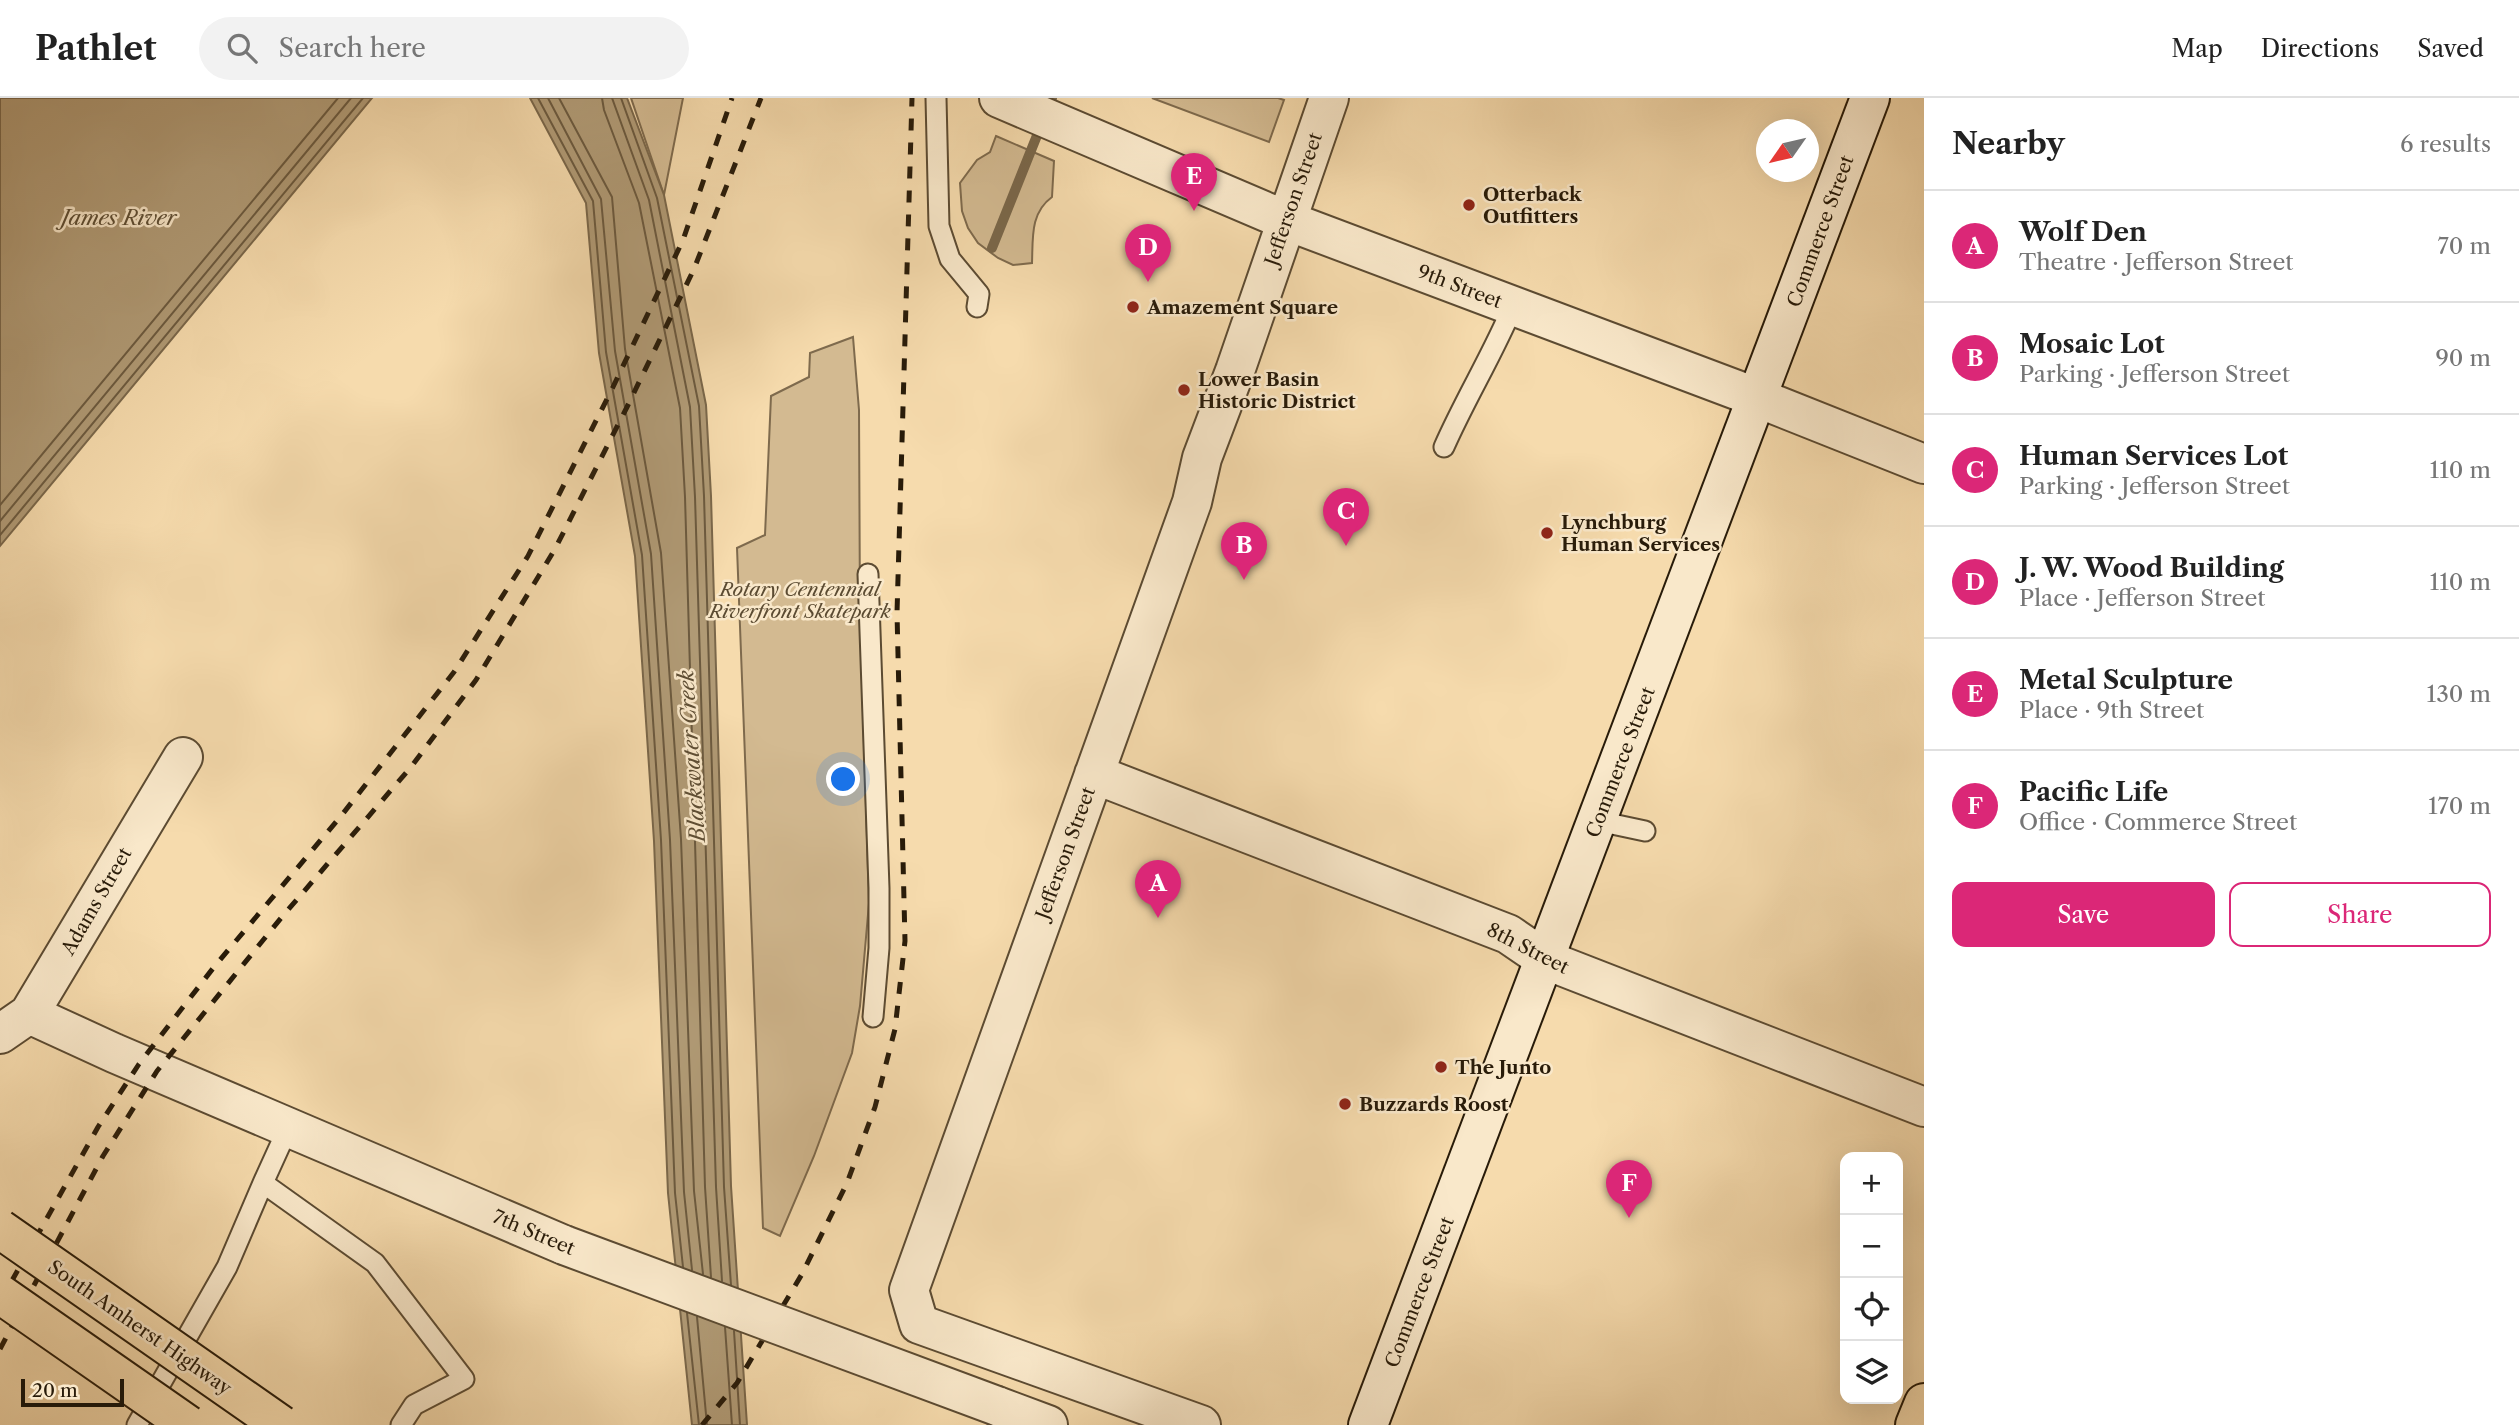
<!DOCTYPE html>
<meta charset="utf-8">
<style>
:root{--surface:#fff;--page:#f2f2f2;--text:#222;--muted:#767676;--line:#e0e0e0;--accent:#db2777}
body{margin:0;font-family:"Libre Caslon Text",serif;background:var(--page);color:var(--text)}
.controls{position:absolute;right:21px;bottom:21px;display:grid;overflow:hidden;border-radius:14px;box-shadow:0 7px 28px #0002}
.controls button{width:63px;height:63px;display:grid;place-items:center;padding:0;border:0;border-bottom:2px solid var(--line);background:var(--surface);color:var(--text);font:35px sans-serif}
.compass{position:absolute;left:1756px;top:21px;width:63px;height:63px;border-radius:50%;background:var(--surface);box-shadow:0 7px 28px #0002;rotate:236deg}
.scale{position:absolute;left:21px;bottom:18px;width:103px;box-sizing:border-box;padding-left:7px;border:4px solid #281b09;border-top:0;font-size:19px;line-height:24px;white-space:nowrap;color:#281b09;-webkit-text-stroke:5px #f9e8ca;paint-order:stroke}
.you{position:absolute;left:844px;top:682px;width:24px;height:24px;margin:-18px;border:5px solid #fff;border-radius:50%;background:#1a73e8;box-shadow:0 0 0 10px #1a73e833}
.badge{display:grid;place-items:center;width:46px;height:46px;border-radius:50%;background:var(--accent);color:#fff;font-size:23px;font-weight:700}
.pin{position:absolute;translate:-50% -58px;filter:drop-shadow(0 2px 4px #0008)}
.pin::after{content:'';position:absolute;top:37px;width:24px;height:21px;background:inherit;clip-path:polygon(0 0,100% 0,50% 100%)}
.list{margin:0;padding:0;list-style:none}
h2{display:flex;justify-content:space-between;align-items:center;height:91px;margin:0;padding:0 28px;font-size:30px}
h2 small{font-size:23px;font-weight:400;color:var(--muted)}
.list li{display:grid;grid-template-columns:46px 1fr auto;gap:21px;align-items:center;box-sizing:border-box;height:112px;padding:0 28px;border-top:2px solid var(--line)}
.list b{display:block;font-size:26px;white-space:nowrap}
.list p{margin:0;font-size:23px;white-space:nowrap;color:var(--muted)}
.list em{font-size:23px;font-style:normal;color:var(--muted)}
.actions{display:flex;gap:14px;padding:21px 28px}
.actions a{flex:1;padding:16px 0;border:2px solid var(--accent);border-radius:14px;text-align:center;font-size:24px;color:var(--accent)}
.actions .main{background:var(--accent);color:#fff}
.icon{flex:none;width:38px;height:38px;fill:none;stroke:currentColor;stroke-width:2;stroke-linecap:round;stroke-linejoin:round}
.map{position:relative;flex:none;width:1924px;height:1327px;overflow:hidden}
header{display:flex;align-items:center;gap:42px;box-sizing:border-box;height:98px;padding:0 35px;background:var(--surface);border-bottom:2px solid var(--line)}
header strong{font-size:33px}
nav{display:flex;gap:38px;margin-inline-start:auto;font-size:24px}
.search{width:490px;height:63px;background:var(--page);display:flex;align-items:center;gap:18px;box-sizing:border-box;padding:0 24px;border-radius:38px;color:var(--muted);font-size:26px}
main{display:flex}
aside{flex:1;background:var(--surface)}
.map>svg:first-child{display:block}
.green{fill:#d3ba91;stroke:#7e6a4d;stroke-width:2}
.water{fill:#b09a75;stroke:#7a674a;stroke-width:2}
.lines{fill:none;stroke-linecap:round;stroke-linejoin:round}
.shore{stroke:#6c5a3f;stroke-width:2}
.stream{stroke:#7a674a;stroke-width:10}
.lane-casing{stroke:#5c4b32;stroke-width:23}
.street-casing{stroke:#5c4b32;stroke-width:42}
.secondary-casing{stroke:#281b09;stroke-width:42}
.primary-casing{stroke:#281b09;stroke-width:42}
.lane{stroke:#f9e8ca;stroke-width:19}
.street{stroke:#f9e8ca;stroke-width:38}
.secondary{stroke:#f9e8ca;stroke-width:38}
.primary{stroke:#f6dbad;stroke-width:38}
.rail{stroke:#281b09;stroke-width:5;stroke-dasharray:12 12;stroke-linecap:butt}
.street-bridge-casing{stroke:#5c4b32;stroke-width:42;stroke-linecap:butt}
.primary-bridge-casing{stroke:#281b09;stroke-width:42;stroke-linecap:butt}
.street-bridge{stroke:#f9e8ca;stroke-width:38}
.primary-bridge{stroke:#f6dbad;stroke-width:38}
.poi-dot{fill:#8f2418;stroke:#f9e8ca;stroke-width:2.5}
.labels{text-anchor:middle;stroke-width:5;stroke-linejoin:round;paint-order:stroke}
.poi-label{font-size:19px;font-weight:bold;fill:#281b09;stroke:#f9e8ca;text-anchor:start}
.street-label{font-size:19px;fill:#281b09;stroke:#f9e8ca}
.park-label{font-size:19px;font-style:italic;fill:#5b4b32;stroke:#f9e8ca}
.water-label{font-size:21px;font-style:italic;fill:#5e4e34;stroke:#f9e8ca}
</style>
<header>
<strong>Pathlet</strong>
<div class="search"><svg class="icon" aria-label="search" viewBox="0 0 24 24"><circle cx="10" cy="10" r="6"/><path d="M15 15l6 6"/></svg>Search here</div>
<nav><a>Map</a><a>Directions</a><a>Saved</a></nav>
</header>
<main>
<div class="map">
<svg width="1924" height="1327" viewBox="0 0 1924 1327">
<rect width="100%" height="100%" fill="#f6dbad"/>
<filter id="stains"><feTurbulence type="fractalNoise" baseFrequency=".00286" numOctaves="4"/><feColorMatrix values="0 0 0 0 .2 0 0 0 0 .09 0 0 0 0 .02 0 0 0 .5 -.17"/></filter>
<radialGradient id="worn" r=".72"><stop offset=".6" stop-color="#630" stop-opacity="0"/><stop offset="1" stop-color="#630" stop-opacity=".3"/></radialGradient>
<!-- green -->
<path class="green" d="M631,0h52l-19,97z
M1152,0h126l6,2 -15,42z
M996,38l58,25 -2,36c-22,16 -19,41 -20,66l-19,2 -15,-7 -20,-15 -10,-15 -6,-17 -2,-28 17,-23 13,-8z
M853,239l6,73 1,207 9,286 -9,103 -8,47 -38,103 -34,80 -17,-8 -26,-680 28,-13 6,-139 38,-19 1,-24z"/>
<!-- water -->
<path class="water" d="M0,0h372l-372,448z
M530,0h97l37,97 42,210 5,91 20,690 16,239h-55l-24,-232 -14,-352 -19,-285 -36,-203 -13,-150z"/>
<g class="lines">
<!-- shore -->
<path class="shore" d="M538,0l55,103 13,151 36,203 19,285 14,353 8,74
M548,0l53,101 14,152 36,203 19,286 14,352 8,78
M559,0l53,99 13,152 36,204 20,286 13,352 9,83
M602,0l2,12 35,93 41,205 5,89 20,690 6,90
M612,0l37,102 41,207 5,90 21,690 6,94
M621,0l36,100 42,208 5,90 20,691 7,98
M0,407l338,-407
M0,423l351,-423
M0,437l363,-437
M687,1215l12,112
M697,1219l10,108
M725,1229l7,98
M734,1233l6,94"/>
<!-- stream -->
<path class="stream" d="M992,150l60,-150"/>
<!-- lane casing -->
<g class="lane-casing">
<path id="lane" d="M936,0l3,128 11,33 29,35 -2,13
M1444,349c21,-48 49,-93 69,-141
M868,476l11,314v60l-6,69
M1598,723l47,10
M288,1030l-25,55 112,80 89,116 -50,26 -13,20
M137,1327l90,-158 36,-84"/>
</g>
<!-- street casing -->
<g class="street-casing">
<path id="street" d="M999,0l286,122 473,178 166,66
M1094,676l414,160 38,26 378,147
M29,916l85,39 450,192
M0,936l29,-20 154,-257
M997,1308l51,19
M1201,1327l-282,-101 -10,-34 283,-788 10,-44 33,-87 94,-273"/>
</g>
<!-- secondary casing -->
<g class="secondary-casing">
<path id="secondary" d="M1368,1327l502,-1327"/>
</g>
<!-- primary casing -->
<g class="primary-casing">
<path id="primary" d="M1915,1327l9,-22"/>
</g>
<!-- lane -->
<use href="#lane" class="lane"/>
<!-- street -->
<use href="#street" class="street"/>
<!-- secondary -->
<use href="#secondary" class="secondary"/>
<!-- primary -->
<use href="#primary" class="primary"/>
<!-- rail -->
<path class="rail" d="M0,1204l98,-175 41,-63 75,-97 127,-151 113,-144 74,-116 85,-169 70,-147 49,-142
M0,1251l103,-193 54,-85 124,-153 130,-151 65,-87 79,-131 72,-142 67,-138 67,-171
M702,1327l35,-42 65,-109 45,-91 28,-76 20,-78 10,-88 -8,-328 15,-515"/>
<!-- street-bridge casing -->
<g class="street-bridge-casing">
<path id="street-bridge" d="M564,1147l433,161"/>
</g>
<!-- primary-bridge casing -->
<g class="primary-bridge-casing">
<path id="primary-bridge" d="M0,1131l281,196
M0,1196l188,131"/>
</g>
<!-- street-bridge -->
<use href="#street-bridge" class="street-bridge"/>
<!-- primary-bridge -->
<use href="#primary-bridge" class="primary-bridge"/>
</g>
<!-- markers -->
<g class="poi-dot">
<circle cx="1469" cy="107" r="7"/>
<circle cx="1133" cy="209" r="7"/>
<circle cx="1184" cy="292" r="7"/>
<circle cx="1547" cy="435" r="7"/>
<circle cx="1441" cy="969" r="7"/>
<circle cx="1345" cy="1006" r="7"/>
</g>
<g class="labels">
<!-- poi labels -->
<g class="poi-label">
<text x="1483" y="103">Otterback<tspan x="1483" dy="22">Outfitters</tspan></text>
<text x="1147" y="216">Amazement Square</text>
<text x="1198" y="288">Lower Basin<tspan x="1198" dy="22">Historic District</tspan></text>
<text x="1561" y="431">Lynchburg<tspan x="1561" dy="22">Human Services</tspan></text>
<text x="1455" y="976">The Junto</text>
<text x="1359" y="1013">Buzzards Roost</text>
</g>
<!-- street labels -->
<g class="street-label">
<text transform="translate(1293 101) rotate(-71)" y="7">Jefferson Street</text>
<text transform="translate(1820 133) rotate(-70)" y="7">Commerce Street</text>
<text transform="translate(1460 188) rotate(21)" y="7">9th Street</text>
<text transform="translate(1620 664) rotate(-69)" y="7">Commerce Street</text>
<text transform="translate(1065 755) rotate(-70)" y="7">Jefferson Street</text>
<text transform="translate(96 803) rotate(-60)" y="7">Adams Street</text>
<text transform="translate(1528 850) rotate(27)" y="7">8th Street</text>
<text transform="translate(534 1134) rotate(23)" y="7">7th Street</text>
<text transform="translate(1419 1194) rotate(-69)" y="7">Commerce Street</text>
<text transform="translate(140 1229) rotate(35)" y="7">South Amherst Highway</text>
</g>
<!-- park labels -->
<g class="park-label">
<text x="800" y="498">Rotary Centennial<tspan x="800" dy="22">Riverfront Skatepark</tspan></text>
</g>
<!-- water labels -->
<g class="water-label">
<text x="119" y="127">James River</text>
<text transform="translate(692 658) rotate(-94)" y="7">Blackwater Creek</text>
</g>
</g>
<rect width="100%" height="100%" filter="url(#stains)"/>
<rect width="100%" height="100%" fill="url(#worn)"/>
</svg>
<div class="controls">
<button>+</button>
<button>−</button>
<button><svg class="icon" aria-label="locate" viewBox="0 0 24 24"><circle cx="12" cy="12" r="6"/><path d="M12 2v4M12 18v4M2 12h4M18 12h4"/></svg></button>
<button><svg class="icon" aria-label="layers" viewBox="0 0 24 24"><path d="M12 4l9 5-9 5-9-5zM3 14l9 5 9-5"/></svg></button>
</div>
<svg class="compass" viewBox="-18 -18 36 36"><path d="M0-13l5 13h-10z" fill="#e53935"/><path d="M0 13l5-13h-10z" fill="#767676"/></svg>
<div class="scale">20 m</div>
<div class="you"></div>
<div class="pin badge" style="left:1158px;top:820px">A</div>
<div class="pin badge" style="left:1244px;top:482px">B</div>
<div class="pin badge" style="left:1346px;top:448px">C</div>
<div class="pin badge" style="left:1148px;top:184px">D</div>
<div class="pin badge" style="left:1194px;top:113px">E</div>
<div class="pin badge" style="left:1629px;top:1120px">F</div>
</div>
<aside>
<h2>Nearby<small>6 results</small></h2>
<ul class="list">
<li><span class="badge">A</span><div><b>Wolf Den</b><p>Theatre · Jefferson Street</p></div><em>70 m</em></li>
<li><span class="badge">B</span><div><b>Mosaic Lot</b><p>Parking · Jefferson Street</p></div><em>90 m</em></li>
<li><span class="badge">C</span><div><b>Human Services Lot</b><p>Parking · Jefferson Street</p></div><em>110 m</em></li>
<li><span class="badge">D</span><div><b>J. W. Wood Building</b><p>Place · Jefferson Street</p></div><em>110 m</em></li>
<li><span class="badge">E</span><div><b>Metal Sculpture</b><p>Place · 9th Street</p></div><em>130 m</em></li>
<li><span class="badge">F</span><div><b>Pacific Life</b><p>Office · Commerce Street</p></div><em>170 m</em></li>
</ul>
<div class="actions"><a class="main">Save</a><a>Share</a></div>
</aside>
</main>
